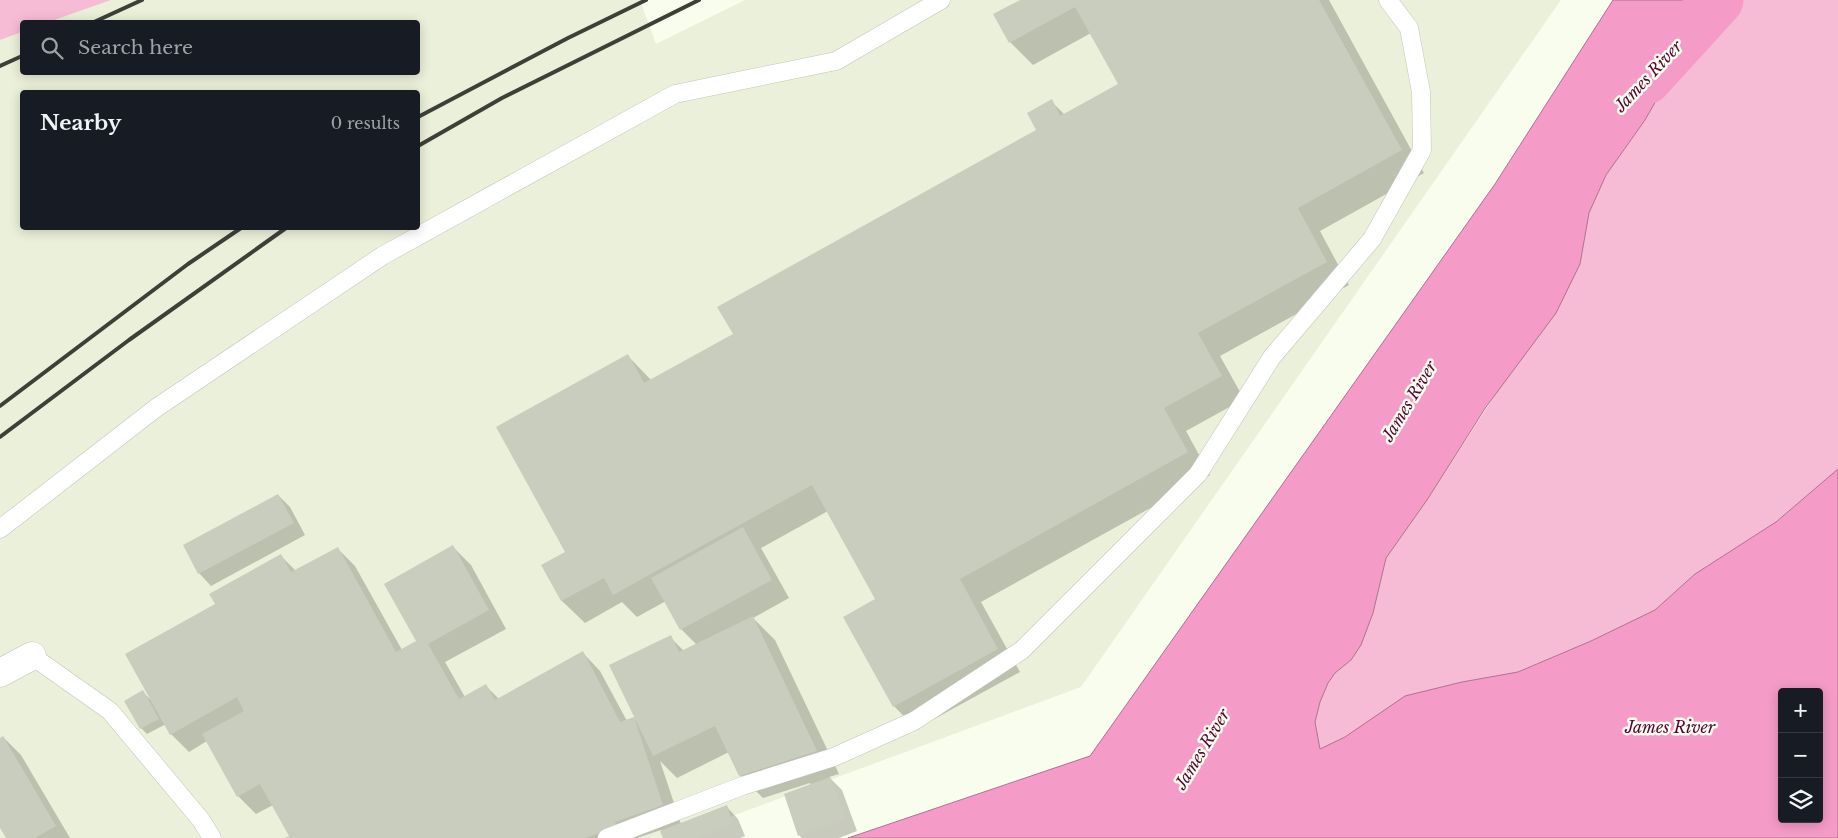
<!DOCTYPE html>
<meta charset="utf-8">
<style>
:root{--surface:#171b24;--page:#242831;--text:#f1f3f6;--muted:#9ea1a6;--line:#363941}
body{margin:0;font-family:"Libre Baskerville",serif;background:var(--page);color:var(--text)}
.controls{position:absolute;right:15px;bottom:15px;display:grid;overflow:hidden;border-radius:5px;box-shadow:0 2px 12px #0003}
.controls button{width:45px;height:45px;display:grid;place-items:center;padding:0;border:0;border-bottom:1px solid var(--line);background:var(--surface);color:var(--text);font:25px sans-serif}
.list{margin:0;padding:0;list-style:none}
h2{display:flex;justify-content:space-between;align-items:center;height:65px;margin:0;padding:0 20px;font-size:21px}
h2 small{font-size:16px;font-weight:400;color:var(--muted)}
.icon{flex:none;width:28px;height:28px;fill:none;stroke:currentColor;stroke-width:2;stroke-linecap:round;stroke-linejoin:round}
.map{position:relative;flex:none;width:1838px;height:838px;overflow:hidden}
.search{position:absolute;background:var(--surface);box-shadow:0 2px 12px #0003;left:20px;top:20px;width:400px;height:55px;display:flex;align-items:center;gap:12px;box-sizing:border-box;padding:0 18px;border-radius:5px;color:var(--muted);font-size:19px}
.panel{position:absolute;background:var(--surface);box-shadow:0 2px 12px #0003;left:20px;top:90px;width:400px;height:140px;border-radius:5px}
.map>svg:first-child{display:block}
.built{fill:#ebf0da;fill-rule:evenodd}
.green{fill:#f6bcd6}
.water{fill:#f59bc7;stroke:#b0718e;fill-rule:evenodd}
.shadow{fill:#0003}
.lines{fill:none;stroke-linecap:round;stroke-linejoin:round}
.river{stroke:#f59bc7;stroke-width:51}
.building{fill:#c9cdbe}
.service-casing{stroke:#c2c5b6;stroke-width:19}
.minor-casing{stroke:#c2c5b6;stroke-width:29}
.service{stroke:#fff;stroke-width:18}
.minor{stroke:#fff;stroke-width:28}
.rail{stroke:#3e4038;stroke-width:4}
.labels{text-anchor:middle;stroke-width:5;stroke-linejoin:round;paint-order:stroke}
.water-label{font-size:16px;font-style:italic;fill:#530435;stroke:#f9fded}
</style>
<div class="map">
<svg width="1838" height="838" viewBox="0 0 1838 838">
<rect width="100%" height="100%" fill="#f9fded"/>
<!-- built -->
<path class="built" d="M111,0h529l16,44 89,-44h816l-480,687 -408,151h-673v-798l22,-8v40h396v-50h-369zM22,92h396v136h-396z"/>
<!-- green -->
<path class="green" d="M0,0h111l-62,22h-27v10l-22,8z
M1711,0h127v469l-62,53 -81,52 -40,36 -64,31 -73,31 -56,10 -142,67 -5,-27 5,-20 8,-19 7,-10 16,-13 22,-47 13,-55 41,-58 153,-236 9,-51 17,-38 39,-55 36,-63 18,-43z"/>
<!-- water -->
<path class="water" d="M1613,0h98l-12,14 -18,43 -36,63 -39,55 -17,38 -9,51 -24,49 -70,94 -59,93 -41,58 -13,55 -12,32 -10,15 -16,13 -7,10 -8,19 -5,20 5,27 25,-12 60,-41 57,-14 56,-10 73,-31 64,-31 40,-36 81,-52 62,-53v369h-990l242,-82 405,-572zM1782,692h37v127h-37z"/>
<!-- shadow -->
<path class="shadow" d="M1022,0h307l95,173 -104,58 29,54 -129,71 24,43 -58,32 24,44 -229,127 39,70 -104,57 -22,-23 -17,-106 -49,-89 -67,37 28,50 -36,20 22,22 64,134 -10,3 13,13 15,41 -18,7h-37l-2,-2 -15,-42 26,-9 -1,-2 -47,15 -23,-23 -11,-23 -52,26 -17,-17 21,63 45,-18 12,13 7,17 -5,2h-76l-3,-8 -24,8h-350l4,-1 -18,-32 -17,9 -18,-18 -31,-55 -18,11 -18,-18 -5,-10 -19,10 -6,-6 2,-36 8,8 65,-96 65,-48 15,15 41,-23 18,18 47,84 15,-8 36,-95 18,18 35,64 -61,33 20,35 21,-11 13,13 84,-46 17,18 27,50 7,-3 4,4 32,-85 14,14 13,-6 -15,-15 -16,-29 -29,16 -15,-15 -37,21 -23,-22 -19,-35 23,-14 62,-196 23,24 83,-46 303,-204 14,-29 14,14 54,-30 -28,-52 -58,32 -23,-23z
M278,495l12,12 15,28 -94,51 -12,-13z
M3,737l18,18 49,83h-63l-7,-12v-87z"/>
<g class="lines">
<!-- river -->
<path class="river" d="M1646,79l72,-79"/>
</g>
<!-- building -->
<path class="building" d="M1020,0h299l83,150 -104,58 29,54 -129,71 24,43 -58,32 24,44 -228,127 38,70 -105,58 -50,-90 32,-18 -63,-114 -199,110 -9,-17 -43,23 -20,-36 24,-13 -69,-125 132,-73 16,29 89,-49 -16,-27 319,-177 -9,-17 25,-14 8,17 58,-32 -43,-77 -66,36 -16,-29z
M278,494l16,29 -96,51 -15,-29z
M743,527l29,53 -92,50 -29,-52z
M453,545l36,65 -61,34 31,55 27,-15 9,16 88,-49 37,71 14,-5 29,88 -48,17 2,5 -32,11h-301l5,-2 -29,-52 -23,13 -35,-63 42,-23 -7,-14 -67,38 -45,-81 90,-50 -6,-10 72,-40 10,18 47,-25 58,105 20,-11 -32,-57z
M753,616l64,135 -78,25 -24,-50 -62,30 -44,-91 62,-30 8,17z
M143,690l16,29 -19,10 -16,-28z
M3,736l53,90 -21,12h-29l-6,-10v-90z
M830,777l16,42 -48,17 -14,-42z
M727,805l6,19 -36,14h-34l-3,-7z"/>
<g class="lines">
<!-- service casing -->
<g class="service-casing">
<path id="service" d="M0,529l156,-121 226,-152 293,-162 161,-33 105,-61
M32,656l78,55 91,109 11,18
M607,838l135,-52 92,-29 80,-36 108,-71 176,-176 74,-117 100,-118 50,-89 -1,-58 -12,-64 -21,-28"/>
</g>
<!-- minor casing -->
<g class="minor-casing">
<path id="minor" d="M0,673l32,-17"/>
</g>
<!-- service -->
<use href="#service" class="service"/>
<!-- minor -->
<use href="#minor" class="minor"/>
<!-- rail -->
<path class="rail" d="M94,22l48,-22
M0,66l22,-10
M418,117l150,-79 78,-38
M418,146l84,-48 197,-98
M0,406l188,-142 53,-36
M0,437l129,-97 157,-112"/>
</g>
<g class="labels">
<!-- water labels -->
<g class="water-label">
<text transform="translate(1648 76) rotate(-47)" y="6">James River</text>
<text transform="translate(1409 401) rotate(-59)" y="6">James River</text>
<text x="1670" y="733">James River</text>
<text transform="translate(1202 749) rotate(-59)" y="6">James River</text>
</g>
</g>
</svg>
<div class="controls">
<button>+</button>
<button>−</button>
<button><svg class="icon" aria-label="layers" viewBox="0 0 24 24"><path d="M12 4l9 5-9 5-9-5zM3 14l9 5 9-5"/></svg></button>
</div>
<div class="search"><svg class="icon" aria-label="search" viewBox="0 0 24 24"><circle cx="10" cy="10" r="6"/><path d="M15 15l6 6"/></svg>Search here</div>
<section class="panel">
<h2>Nearby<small>0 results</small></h2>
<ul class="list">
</ul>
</section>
</div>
